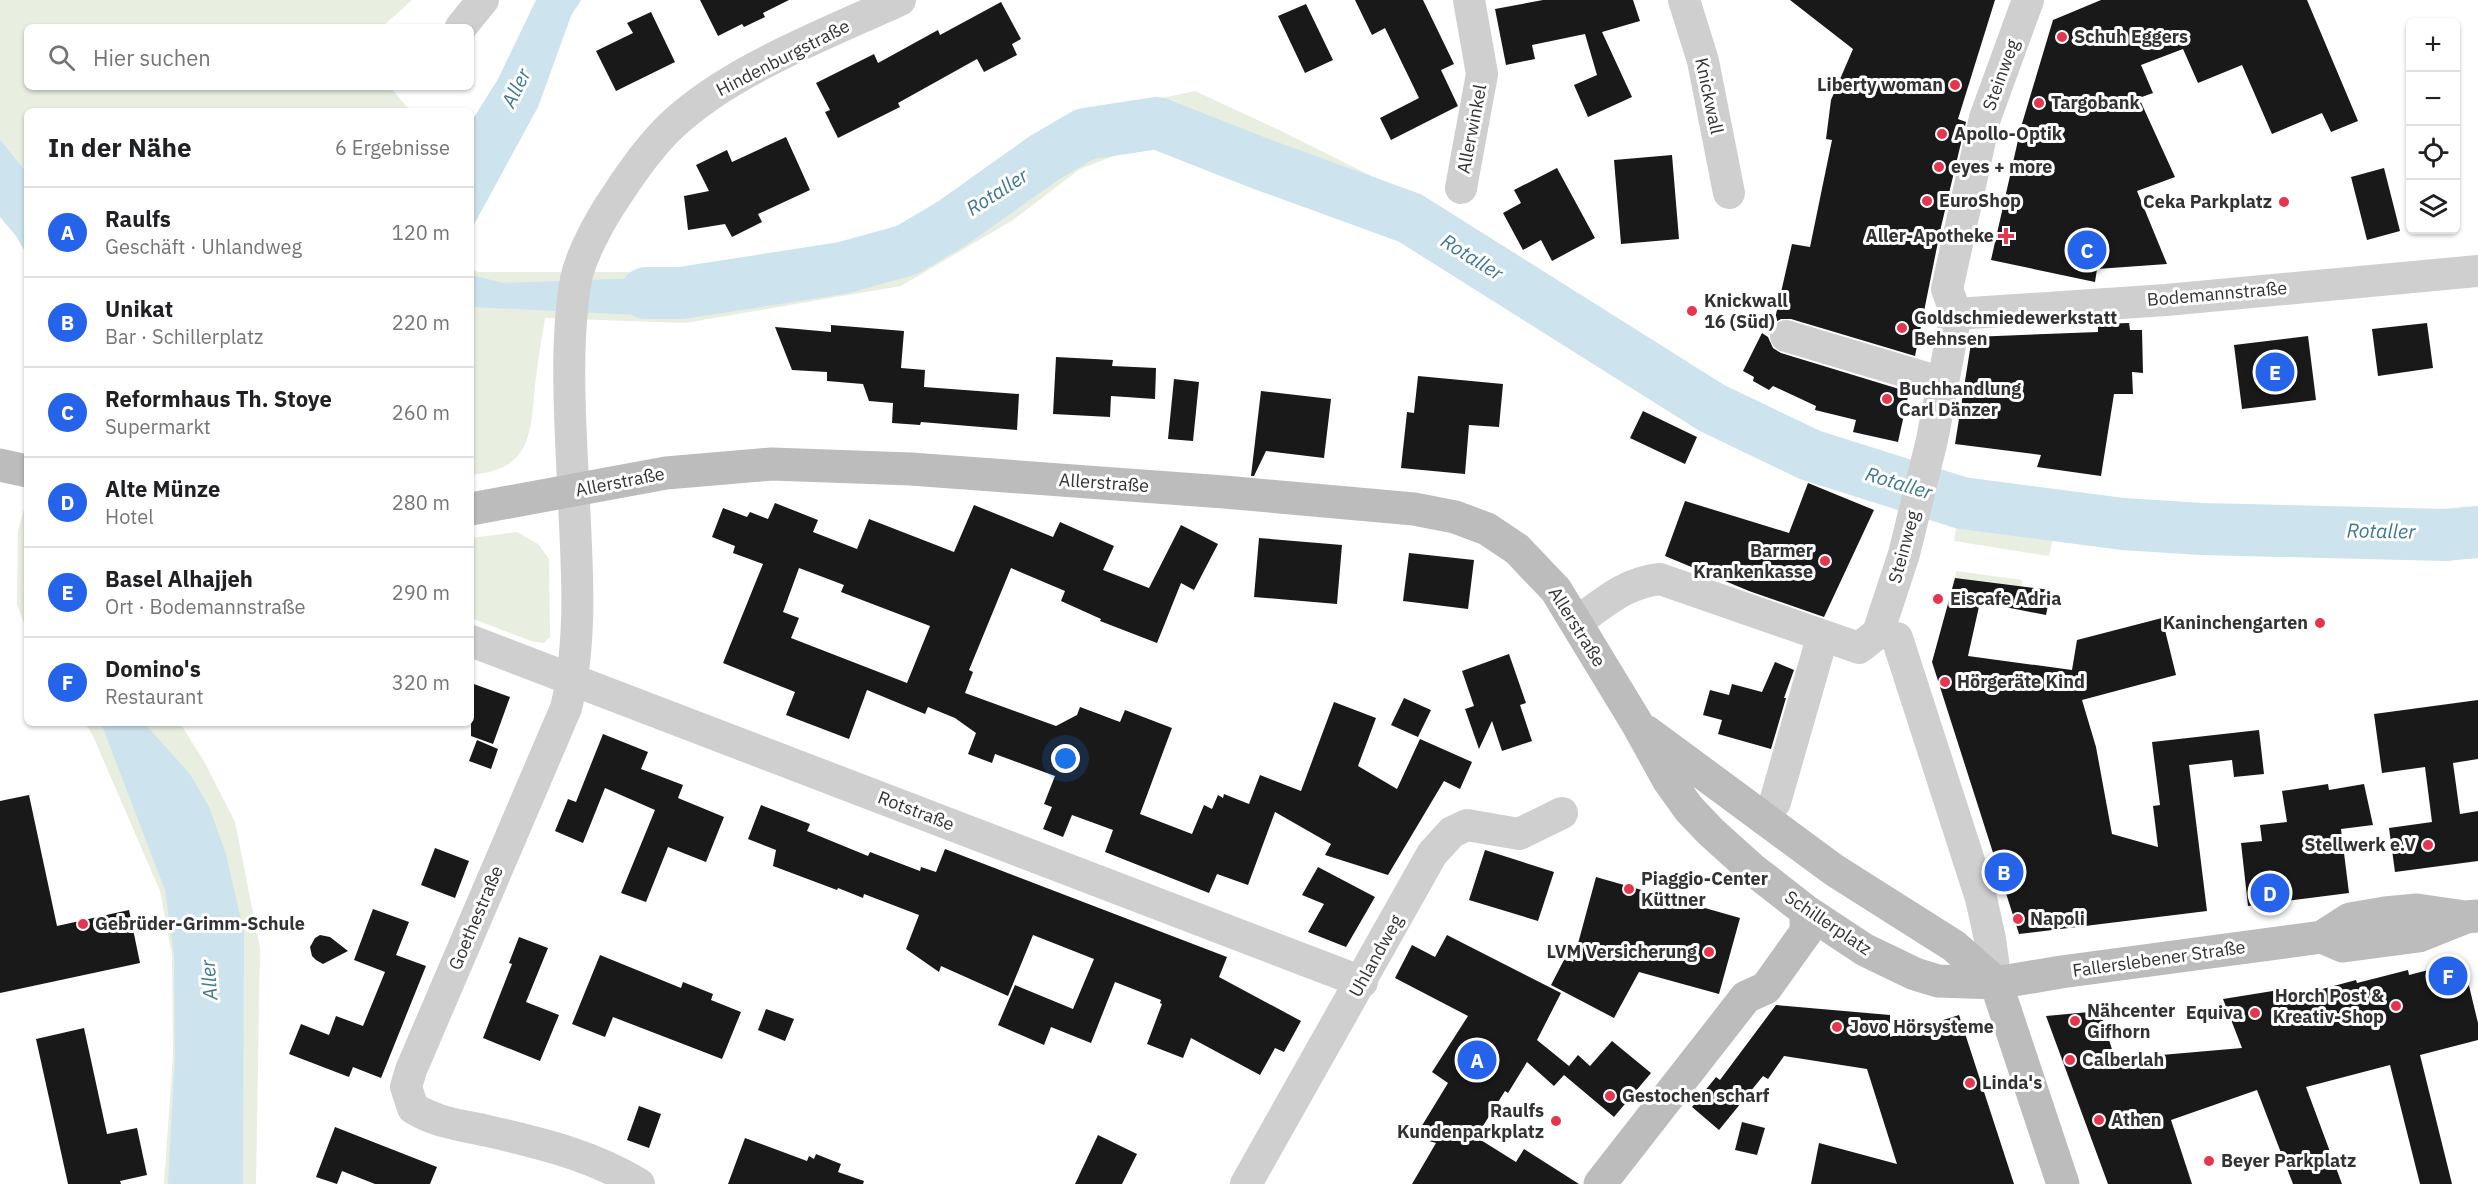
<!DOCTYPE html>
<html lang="de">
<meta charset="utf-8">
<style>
:root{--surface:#fff;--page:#f6f6f6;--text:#202124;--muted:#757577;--line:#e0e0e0;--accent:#2563eb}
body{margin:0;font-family:"IBM Plex Sans",sans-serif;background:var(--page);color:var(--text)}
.controls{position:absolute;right:18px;top:18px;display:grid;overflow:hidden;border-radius:9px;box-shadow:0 2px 4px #0004}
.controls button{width:54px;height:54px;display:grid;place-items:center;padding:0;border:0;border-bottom:2px solid var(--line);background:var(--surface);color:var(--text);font:30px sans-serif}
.you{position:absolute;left:1066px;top:759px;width:21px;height:21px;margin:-15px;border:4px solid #fff;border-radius:50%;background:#1a73e8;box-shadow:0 0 0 9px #1a73e833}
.badge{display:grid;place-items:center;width:39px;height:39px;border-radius:50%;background:var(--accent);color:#fff;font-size:20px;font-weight:700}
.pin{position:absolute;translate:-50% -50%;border:3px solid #fff;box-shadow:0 2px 6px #0006}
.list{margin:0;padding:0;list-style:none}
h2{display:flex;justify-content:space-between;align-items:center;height:78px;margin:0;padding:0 24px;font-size:26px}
h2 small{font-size:20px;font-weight:400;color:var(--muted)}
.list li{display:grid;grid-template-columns:39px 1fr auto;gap:18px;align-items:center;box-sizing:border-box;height:90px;padding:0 24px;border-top:2px solid var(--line)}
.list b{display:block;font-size:22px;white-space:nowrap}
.list p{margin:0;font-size:20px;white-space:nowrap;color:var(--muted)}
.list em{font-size:20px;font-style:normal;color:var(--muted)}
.icon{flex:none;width:33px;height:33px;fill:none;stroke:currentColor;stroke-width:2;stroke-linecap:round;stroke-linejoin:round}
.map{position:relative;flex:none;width:2478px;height:1184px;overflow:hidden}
.search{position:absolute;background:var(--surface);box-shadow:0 2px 4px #0004;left:24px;top:24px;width:450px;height:66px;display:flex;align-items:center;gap:15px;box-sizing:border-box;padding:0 21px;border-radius:9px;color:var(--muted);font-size:22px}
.panel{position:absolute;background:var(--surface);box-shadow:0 2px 4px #0004;left:24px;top:108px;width:450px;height:618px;border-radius:9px}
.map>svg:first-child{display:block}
.green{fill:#e8eee0}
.water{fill:#cde3ed}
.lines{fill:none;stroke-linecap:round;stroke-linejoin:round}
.river{stroke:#cde3ed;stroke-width:52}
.building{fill:#191919;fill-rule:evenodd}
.street{stroke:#cfcfcf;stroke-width:32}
.secondary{stroke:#bcbcbc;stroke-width:33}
.poi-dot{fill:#e6364d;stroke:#fff;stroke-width:2}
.labels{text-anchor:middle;stroke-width:6;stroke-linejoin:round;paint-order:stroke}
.poi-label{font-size:18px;font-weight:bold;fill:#323232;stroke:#fff;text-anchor:start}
.street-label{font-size:18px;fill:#323232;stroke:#fff}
.water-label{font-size:20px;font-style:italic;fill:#3e7895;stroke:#fff}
</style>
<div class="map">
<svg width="2478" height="1184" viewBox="0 0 2478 1184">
<rect width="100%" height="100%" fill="#fff"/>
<!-- green -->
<path class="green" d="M0,0h412l-30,27h-355v60h363l17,20 11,4h-391v62l-27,-34z
M1195,91l84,39 175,87 164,106 111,80 141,59 101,25 157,23 243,9 107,-5v37l-94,7 -199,-7 -226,-32 -142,-38 -104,-49 -290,-182 -222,-97 -56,-9 -65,25 -67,51 -112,66 -216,37 -140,-5c-3,20 -7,40 -9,60 -4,25 -1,69 -26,85 -11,8 -25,10 -39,12v-206l7,3h184l157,-21 81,-16 160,-106 55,-21z
M27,498v134l-10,-28 1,-73z
M1957,520l97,14 -5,22 -95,-15z
M517,532l21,12 11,15 1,78 -6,6 -13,-2 -60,-23v-80z
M1956,571l66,9 -1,8 -66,-10z
M85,723h95l25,40 30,59 25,126 -4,236h-92l9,-128 -1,-101 -12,-64 -67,-155z"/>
<!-- water -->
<path class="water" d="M536,0h45l-10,16 -33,91 -67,123v-108l27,-43z
M0,139l27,34v82l-11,-19 -16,-19z
M714,268l9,39 -62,9 -190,-9v-32l32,8 143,-5z
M101,723h43l46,51 19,33 17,47 18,79 -1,251h-75l7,-129 -1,-99 -9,-66z"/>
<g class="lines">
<!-- river -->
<path class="river" d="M646,293h35l161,-25 65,-18 47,-28 90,-64 41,-24 72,-11 107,42 146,53 302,190 98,47 152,48 161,21 79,5 243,6 33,-3"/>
</g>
<!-- building -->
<path class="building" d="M700,0h89l-26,13 2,4 -21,10 -2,-3 -24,12z
M1355,0h68l31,64 -13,6 17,36 -67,34 -11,-22 39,-20 -34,-70 -13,7z
M1543,0h90l7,21 -38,11 30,65 -44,20 -14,-32 23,-10 -12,-41 -53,11 3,14 -29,6 -11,-56z
M1790,0h205l-37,119 8,3 -25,105 -26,129 -124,-37h-10l-7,4 18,-79 18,3 22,-107 -6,-1 5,-39 22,-51z
M2101,0h206l51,121 -27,11 -9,-19 -50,21 -30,-69 -44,18 -15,-34 -42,16 12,28 -14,5 36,79 -38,14 30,73 -70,5 -2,13 -104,-22 30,-133 32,-107z
M1001,2l20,37 -9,5 5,11 -33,17 -7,-13 -79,44 2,4 -62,31 -13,-26 5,-2 -14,-27 58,-29 4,9 60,-33 2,5z
M1306,4l27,56 -28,13 -27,-57z
M651,12l24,50 -59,29 -20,-40 37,-18 -6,-10z
M786,137l24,53 -52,24 4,8 -30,15 -7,-13 -37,6 -4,-34 25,-5 -13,-26 31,-15 5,12z
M1672,155l7,84 -58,5 -7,-84z
M1557,168l38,70 -43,23 -11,-21 -18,10 -20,-37 18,-10 -7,-13z
M2384,168l16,63 -33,9 -16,-63z
M2129,323l1,7h12l1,43 -11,-1 1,22h-19l-13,82 -64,-9 4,-12 -86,-11 17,-107 126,-5v-8z
M2427,323l6,45 -55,8 -6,-47z
M831,325l73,6 -3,37 24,2 -1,17 95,7 -2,36 -96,-8 -1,3 -28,-2 1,-20 -24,-2 -6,-17 -36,-3v-9l-35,-2 -17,-43 56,5z
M1762,333l6,4 5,11 8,5 128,39 -11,50 -45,-10 3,-12 -41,-10 1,-4 -43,-20 -4,4 -16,-9 1,-4 -11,-6z
M2308,336l8,64 -74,9 -8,-64z
M1056,357l57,3 -1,6 44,2 -1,31 -44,-3 -1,21 -57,-3z
M1418,376l85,8 -4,43 -30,-2 -4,49 -64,-6 6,-56 7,1z
M1174,379l25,3 -6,59 -25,-2z
M1261,391l70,8 -7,59 -58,-7 -12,25h-3z
M1643,411l54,26 -12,27 -55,-26z
M1808,483l66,27 -50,107 -75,-26 -84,-35 20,-55 104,32z
M775,503l43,17 -5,12 44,17 12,-30 85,33 20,-47 79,32 7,-15 54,24 -11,24 46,18 32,-63 37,19 -24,46 -13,-7 -24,60 -57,-22 1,-2 -40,-18 4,-10 -54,-23 -42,102 4,2 -8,21 91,33 21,-11 3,-8 40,15 5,-12 47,18 -32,86 52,20 12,-29 8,4 6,-14 5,3 1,-4 25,10 11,-29 41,16 33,-89 42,16 -18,48 39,23 23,-50 52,23 -12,27 -16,-8 -56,94 -63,-20 6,-11 -56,-32 -27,73 -31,-11 -8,19 -104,-41 8,-22 -41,-15 -9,22 -20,-8 9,-22 -8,-3 11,-28 -60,-22 -3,9 -24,-9 8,-21 -21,-15 -27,-11 -3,7 -58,-24 -18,49 -63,-24 9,-23 -72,-29 40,-99 -30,-11 2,-7 -23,-9 11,-29 24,9 3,-5 18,7zM799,568l45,17 -3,7 89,34 -23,57 -116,-45 8,-20 -16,-6z
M1259,538l83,7 -5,59 -83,-7z
M1409,553l65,7 -6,49 -65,-8z
M1955,578l96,12 -5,25 -66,-13 -12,54 104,14 5,-30 85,-22 14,57 -94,25 14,47 16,87 46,13 -5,-41 7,-1 -8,-63 107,-12 5,44 -30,3 -2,-17 -43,5 18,146 -188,23 -87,-272z
M1509,654l17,49 -6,2 12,36 -30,10 -10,-30 -13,28 -14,-40 9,-3 -12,-35z
M1775,662l19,8 -10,28h2l-15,51 -53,-15 4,-14 -19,-5 7,-25 19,5 3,-11 30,8z
M471,683l39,14 -17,47 -22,-8z
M1404,698l27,12 -13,27 -27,-12z
M2478,700v59l-25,4 7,51 18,-3v50l-83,11 -6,-44 43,-6 -7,-55 -43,6 -8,-59z
M603,734l45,18 -7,17 42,16 -5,13 46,19 -18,45 -38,-15 -22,55 -25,-9 34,-83 -50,-22 -22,55 -28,-12 13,-32 8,3z
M477,740l21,9 -7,20 -22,-8z
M2328,784l1,6 35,-6 9,41 -32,4 8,64 -101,13 -7,-63 21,-2 -2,-16 27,-3 -5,-31z
M29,795l28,131 72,-16 11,53 -140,30v-192z
M761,805l49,19 -3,7 61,25 2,-4 50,19 1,-4 15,5 9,-23 282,108 -8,20 82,44 -17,31 -9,-4 -15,27 -69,-37 -8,20 -36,-14 15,-40 -2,-1 1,-3 -46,-18 -24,61 -40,-16 -7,18 -46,-20 17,-40 58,24 21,-50 -61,-24 -25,61 -67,-30 -2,6 -33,-23 13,-34 -55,-21 -1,4 -25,-10 -1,2 -64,-24 3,-16 -28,-11z
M435,848l34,13 -14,37 -34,-13z
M1485,850l69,22 -16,49 -69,-21z
M1318,867l57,30 -29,50 -38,-15 16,-28 -22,-9z
M1596,877l144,41 -21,76 -80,-22 -25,46 -63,-33 14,-27 8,4z
M373,909l36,13 -13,33 30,11 -45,112 -28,-11 -4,10 -60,-23 12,-30 28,11 7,-19 27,10 22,-54 -31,-12z
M320,935l10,2 18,14 -25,13 -7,-4 -4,-4 -2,-9 5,-9z
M1447,935l114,58 -24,47 32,26 9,-11 12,11 22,-25 39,32 -37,44 -50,-42 -10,11 -27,-24 -19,31 -3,-2 -29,46 40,25 8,-13 55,35h-167l24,-41 -21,-6 33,-54 -16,-11 36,-56 -73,-38 17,-33 23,12z
M519,937l29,11 -22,54 33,13 -19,46 -57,-23 29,-74 -3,-1z
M600,955l81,33 2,-6 30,12 -2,6 30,12 -19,47 -109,-42 -8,20 -33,-13z
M2463,961l15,62v17l-58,15 32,129h-32l-30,-119 -84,22 36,97h-49l-36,-94 -86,30 21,64h-84l-62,-168 54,-5 15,48 127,-11 -19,-49 56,-9 2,10 75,-20 1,3 51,-13 1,5z
M1776,1005l114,10v22l69,-22 55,169h-203l8,-41 78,21 -30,-95 -83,-13 -16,23 -5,-3 -44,54 -27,-23 24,-30 4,3z
M766,1009l28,10 -9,22 -27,-11z
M84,1028l23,106 30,-6 10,47 -27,6 1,3h-53l-32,-145z
M639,1106l22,8 -12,34 -22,-8z
M1742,1122l23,6 -8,27 -22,-5z
M335,1127l102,40 -7,17h-55l-33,-13 -5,13 -21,-7z
M1098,1135l39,19 -15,30h-47z
M745,1138l62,23 2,-5 5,3 2,-5 25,10 -3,8 26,9 -1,3h-135z"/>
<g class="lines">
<!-- street -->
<path class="street" d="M1684,0l19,61 26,132
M461,27l22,-27
M1461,188l21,-114 -13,-74
M1956,314l210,-14 312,-29
M1786,336l157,47
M1577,622c28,-20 48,-39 83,-43l199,69 19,-15 26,-79 28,-114 24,-126 -9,-25 38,-171 43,-118
M1897,638l84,260 9,41 6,44
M471,641l891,341
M1764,819l11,-17 45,-157
M639,1184c-46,-28 -95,-40 -147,-52 -29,-7 -53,-8 -79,-24l-7,-21 5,-17 155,-362c18,-73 10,-152 7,-226 -3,-64 -8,-140 3,-203 5,-24 25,-61 39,-81 16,-25 34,-51 56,-72 59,-56 155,-92 229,-126
M1246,1184l186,-330 20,-22 15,-7 52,9 43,-21"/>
<!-- secondary -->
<path class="secondary" d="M0,465l27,6
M471,509l195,-36 106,-9 139,5 313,23 190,17 41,8 32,12 30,20 39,41 82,135 31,56 20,28 22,23 41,37 54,42 59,39 50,24 23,7 58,2 65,-11 261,-35 28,-18 35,-6 32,-3 48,7 13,-1
M1647,732l187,138 120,76 42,37
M2322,937l21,9 76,-10 45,-18
M1996,983l67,201
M1600,1184l146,-187 20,-9 40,-56v-21"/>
</g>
<!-- markers -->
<g class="poi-dot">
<circle cx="2062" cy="37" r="6"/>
<circle cx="1955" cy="85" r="6"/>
<circle cx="2039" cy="103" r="6"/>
<circle cx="1942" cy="134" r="6"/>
<circle cx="1939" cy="167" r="6"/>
<circle cx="1927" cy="201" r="6"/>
<circle cx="2284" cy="202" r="6"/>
<path d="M2003 227h6v6h6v6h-6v6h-6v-6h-6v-6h6z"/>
<circle cx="1692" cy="311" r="6"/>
<circle cx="1902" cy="328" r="6"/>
<circle cx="1887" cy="399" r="6"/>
<circle cx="1825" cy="561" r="6"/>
<circle cx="1938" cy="599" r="6"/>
<circle cx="2320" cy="623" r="6"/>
<circle cx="1945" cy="682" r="6"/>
<circle cx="2428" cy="845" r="6"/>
<circle cx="1629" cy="889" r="6"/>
<circle cx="2018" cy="919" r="6"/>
<circle cx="83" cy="924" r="6"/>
<circle cx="1709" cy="952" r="6"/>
<circle cx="2396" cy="1006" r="6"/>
<circle cx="2255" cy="1013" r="6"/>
<circle cx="2075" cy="1021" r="6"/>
<circle cx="1837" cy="1027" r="6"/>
<circle cx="2070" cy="1060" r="6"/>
<circle cx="1970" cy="1083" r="6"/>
<circle cx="1610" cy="1096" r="6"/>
<circle cx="2099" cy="1120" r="6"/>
<circle cx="1556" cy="1121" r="6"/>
<circle cx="2209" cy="1161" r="6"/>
</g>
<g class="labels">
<!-- poi labels -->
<g class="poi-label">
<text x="2074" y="43">Schuh Eggers</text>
<text x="1943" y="91" text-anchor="end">Liberty woman</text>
<text x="2051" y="109">Targobank</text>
<text x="1954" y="140">Apollo-Optik</text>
<text x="1951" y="173">eyes + more</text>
<text x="1939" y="207">EuroShop</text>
<text x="2272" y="208" text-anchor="end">Ceka Parkplatz</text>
<text x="1994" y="242" text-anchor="end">Aller-Apotheke</text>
<text x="1704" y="307">Knickwall<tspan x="1704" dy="21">16 (Süd)</tspan></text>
<text x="1914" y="324">Goldschmiedewerkstatt<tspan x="1914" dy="21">Behnsen</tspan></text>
<text x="1899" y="395">Buchhandlung<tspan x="1899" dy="21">Carl Dänzer</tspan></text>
<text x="1813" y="557" text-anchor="end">Barmer<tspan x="1813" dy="21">Krankenkasse</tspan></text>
<text x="1950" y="605">Eiscafe Adria</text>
<text x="2308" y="629" text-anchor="end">Kaninchengarten</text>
<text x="1957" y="688">Hörgeräte Kind</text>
<text x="2416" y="851" text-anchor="end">Stellwerk e.V</text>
<text x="1641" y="885">Piaggio-Center<tspan x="1641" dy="21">Küttner</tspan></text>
<text x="2030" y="925">Napoli</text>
<text x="95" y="930">Gebrüder-Grimm-Schule</text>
<text x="1697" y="958" text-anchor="end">LVM Versicherung</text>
<text x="2384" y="1002" text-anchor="end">Horch Post &amp;<tspan x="2384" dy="21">Kreativ-Shop</tspan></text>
<text x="2087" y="1017">Nähcenter<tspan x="2087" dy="21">Gifhorn</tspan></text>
<text x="2243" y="1019" text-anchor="end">Equiva</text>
<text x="1849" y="1033">Jovo Hörsysteme</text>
<text x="2082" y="1066">Calberlah</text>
<text x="1982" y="1089">Linda's</text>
<text x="1622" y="1102">Gestochen scharf</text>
<text x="1544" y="1117" text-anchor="end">Raulfs<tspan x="1544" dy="21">Kundenparkplatz</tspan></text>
<text x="2111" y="1126">Athen</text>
<text x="2221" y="1167">Beyer Parkplatz</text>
</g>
<!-- street labels -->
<g class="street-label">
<text transform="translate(783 58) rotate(-27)" y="6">Hindenburgstraße</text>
<text transform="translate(2001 75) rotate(-70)" y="6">Steinweg</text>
<text transform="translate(1709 96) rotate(78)" y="6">Knickwall</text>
<text transform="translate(1472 129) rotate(-79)" y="6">Allerwinkel</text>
<text transform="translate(2217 294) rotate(-5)" y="6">Bodemannstraße</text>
<text transform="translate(620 482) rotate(-11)" y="6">Allerstraße</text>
<text transform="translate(1104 483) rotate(4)" y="6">Allerstraße</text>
<text transform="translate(1904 547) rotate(-75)" y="6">Steinweg</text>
<text transform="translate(1577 627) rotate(58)" y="6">Allerstraße</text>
<text transform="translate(916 811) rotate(21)" y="6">Rotstraße</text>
<text transform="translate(476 918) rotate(-67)" y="6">Goethestraße</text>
<text transform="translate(1828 923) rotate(34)" y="6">Schillerplatz</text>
<text transform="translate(1376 956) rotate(-61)" y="6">Uhlandweg</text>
<text transform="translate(2159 959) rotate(-8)" y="6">Fallerslebener Straße</text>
</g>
<!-- water labels -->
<g class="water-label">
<text transform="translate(516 88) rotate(-64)" y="7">Aller</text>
<text transform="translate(997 192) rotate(-33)" y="7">Rotaller</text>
<text transform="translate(1472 257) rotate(32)" y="7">Rotaller</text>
<text transform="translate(1899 483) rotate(17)" y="7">Rotaller</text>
<text transform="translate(2381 531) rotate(1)" y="7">Rotaller</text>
<text transform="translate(209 980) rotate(-94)" y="7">Aller</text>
</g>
</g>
</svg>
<div class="controls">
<button>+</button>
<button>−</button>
<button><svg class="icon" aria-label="locate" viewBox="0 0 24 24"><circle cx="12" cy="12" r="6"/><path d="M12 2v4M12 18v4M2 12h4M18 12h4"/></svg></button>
<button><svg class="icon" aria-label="layers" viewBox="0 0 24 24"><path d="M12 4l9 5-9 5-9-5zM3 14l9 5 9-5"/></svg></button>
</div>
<div class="you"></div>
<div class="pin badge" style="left:1477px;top:1060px">A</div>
<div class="pin badge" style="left:2004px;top:872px">B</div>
<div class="pin badge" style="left:2087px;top:250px">C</div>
<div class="pin badge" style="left:2270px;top:893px">D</div>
<div class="pin badge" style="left:2275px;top:372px">E</div>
<div class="pin badge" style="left:2448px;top:976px">F</div>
<div class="search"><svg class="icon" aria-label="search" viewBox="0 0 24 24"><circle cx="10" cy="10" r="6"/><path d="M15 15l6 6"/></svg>Hier suchen</div>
<section class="panel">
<h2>In der Nähe<small>6 Ergebnisse</small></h2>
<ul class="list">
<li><span class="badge">A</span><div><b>Raulfs</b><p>Geschäft · Uhlandweg</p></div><em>120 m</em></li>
<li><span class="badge">B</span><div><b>Unikat</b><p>Bar · Schillerplatz</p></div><em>220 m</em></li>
<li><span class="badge">C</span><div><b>Reformhaus Th. Stoye</b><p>Supermarkt</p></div><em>260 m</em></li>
<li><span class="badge">D</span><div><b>Alte Münze</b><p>Hotel</p></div><em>280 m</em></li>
<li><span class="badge">E</span><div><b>Basel Alhajjeh</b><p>Ort · Bodemannstraße</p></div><em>290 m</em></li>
<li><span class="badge">F</span><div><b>Domino's</b><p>Restaurant</p></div><em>320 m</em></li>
</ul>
</section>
</div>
